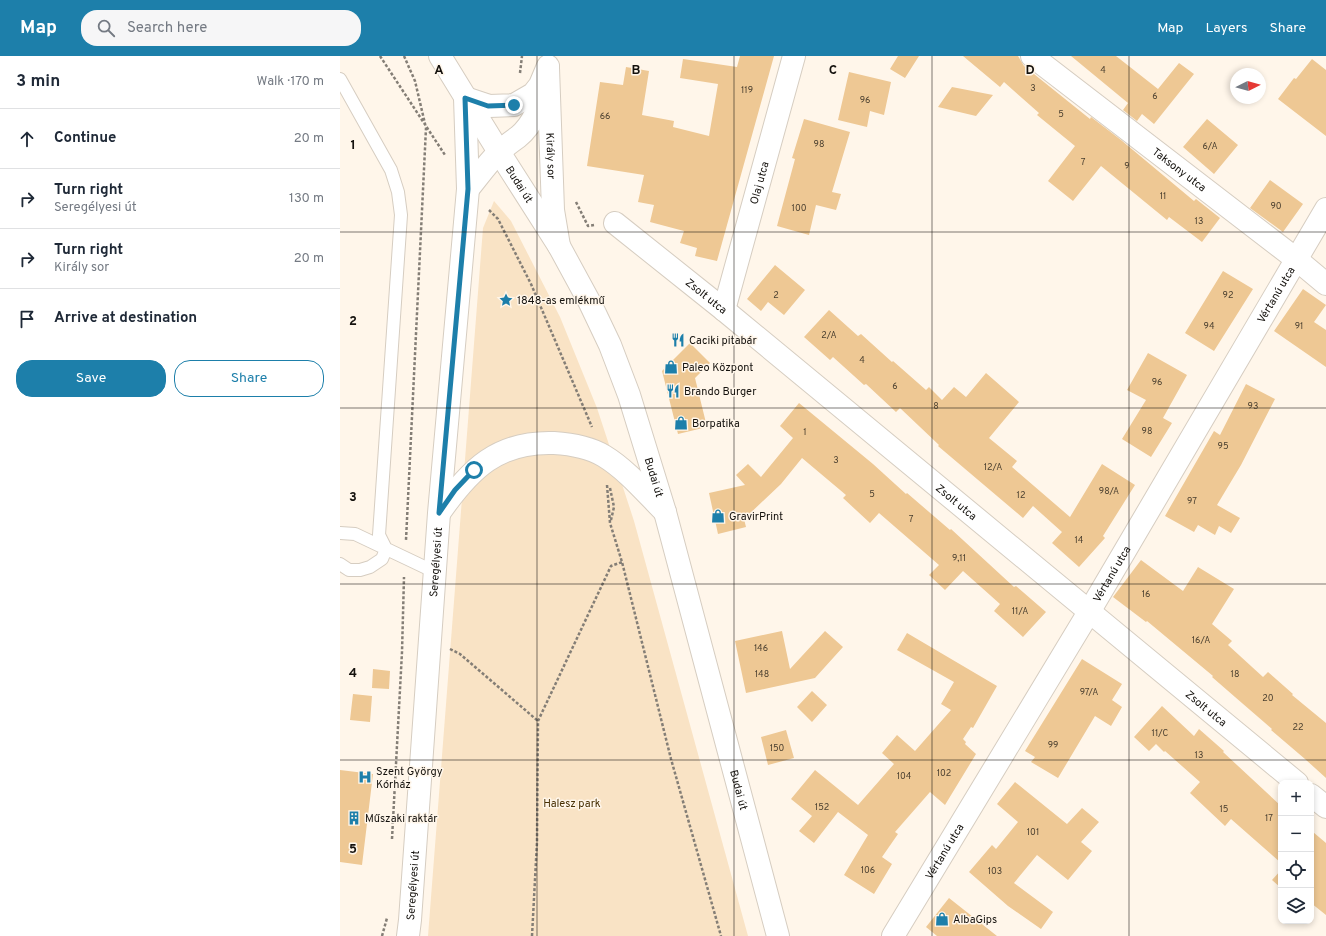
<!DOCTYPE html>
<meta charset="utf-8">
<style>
:root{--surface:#fff;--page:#f6f6f7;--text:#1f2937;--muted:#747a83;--line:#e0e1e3;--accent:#1d7faa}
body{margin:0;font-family:Overpass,sans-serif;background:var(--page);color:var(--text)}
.controls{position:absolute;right:12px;bottom:12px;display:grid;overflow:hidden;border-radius:8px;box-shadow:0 2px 6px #0003}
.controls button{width:36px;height:36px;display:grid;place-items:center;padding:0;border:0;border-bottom:1px solid var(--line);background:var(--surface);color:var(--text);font:20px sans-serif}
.compass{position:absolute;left:890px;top:12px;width:36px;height:36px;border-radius:50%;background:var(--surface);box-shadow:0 2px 6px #0003;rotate:84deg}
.stop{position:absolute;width:12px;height:12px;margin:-9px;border:3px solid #1d7faa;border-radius:50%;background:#fff}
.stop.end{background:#1d7faa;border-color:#fff;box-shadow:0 1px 4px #0008}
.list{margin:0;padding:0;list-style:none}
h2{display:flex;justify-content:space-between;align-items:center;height:52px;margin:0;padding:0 16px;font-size:17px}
h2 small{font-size:13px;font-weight:400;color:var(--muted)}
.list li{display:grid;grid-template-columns:26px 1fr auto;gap:12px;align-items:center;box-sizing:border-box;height:60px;padding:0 16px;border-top:1px solid var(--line)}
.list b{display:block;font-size:15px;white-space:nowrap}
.list p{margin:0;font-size:13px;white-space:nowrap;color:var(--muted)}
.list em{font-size:13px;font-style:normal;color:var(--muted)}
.actions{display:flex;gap:8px;padding:12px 16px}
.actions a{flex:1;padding:9px 0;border:1px solid var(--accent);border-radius:16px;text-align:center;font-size:14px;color:var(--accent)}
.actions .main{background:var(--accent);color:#fff}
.icon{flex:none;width:22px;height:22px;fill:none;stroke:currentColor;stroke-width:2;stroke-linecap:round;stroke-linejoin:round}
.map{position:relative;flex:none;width:986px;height:880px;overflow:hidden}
header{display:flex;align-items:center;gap:24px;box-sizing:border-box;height:56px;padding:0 20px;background:var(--accent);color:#fff}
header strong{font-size:19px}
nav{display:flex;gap:22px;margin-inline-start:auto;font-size:14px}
.search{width:280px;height:36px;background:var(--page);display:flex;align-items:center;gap:10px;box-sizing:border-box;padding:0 14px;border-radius:16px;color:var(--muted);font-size:15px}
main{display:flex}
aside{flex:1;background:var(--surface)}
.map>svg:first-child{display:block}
.green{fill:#f9e3c5}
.building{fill:#eec894}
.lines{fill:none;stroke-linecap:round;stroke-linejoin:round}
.service-casing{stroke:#d6cdc1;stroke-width:14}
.minor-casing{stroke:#d6cdc1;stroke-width:24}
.secondary-casing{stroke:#d6cdc1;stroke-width:24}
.path{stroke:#847e76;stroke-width:2.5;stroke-dasharray:3 2;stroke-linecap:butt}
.service{stroke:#fff;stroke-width:12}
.minor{stroke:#fff;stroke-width:22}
.secondary{stroke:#fff;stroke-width:22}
.route{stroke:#1d7faa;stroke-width:5}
.grid{fill:none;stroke:#14110d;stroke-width:1;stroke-opacity:0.55}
.labels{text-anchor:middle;stroke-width:3;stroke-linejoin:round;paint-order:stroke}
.number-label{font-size:9px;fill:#4a3f2f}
.street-label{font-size:11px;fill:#14110d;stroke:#fff6ea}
.poi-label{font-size:11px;fill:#14110d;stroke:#fff6ea;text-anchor:start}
.park-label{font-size:11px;fill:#483004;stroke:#fff6ea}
.grid-label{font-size:13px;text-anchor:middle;font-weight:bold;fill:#14110d;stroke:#fff6ea;stroke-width:3;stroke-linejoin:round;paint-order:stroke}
</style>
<header>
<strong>Map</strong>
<div class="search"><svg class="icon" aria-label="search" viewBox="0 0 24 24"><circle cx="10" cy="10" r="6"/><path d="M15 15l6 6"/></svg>Search here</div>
<nav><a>Map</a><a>Layers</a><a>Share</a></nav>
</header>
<main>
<aside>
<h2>3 min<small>Walk · 170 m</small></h2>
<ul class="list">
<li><svg class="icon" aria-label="ahead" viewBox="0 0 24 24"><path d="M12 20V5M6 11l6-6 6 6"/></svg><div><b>Continue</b></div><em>20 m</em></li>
<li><svg class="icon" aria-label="right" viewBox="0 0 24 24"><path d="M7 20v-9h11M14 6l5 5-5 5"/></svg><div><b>Turn right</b><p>Seregélyesi út</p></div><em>130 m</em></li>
<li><svg class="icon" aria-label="right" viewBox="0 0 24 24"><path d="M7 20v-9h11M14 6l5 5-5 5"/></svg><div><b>Turn right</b><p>Király sor</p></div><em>20 m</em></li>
<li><svg class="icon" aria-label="arrive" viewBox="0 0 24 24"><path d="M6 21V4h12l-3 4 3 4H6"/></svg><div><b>Arrive at destination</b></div></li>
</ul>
<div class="actions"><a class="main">Save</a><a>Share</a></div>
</aside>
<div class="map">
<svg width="986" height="880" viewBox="0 0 986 880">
<rect width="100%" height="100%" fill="#fff6ea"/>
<!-- green -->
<path class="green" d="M154,145l17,20 49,96 37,91 37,113 114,415h-320l55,-708z"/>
<!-- building -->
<path class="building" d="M400,0h34l-57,205 -22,-5 2,-8 -17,-5 4,-12 -34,-9 4,-17 -16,-3 6,-27 -57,-9 13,-84 23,3 3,-18 23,4 -7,44 32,6 -1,6 36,9 9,-52 -38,-6 3,-19 54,8z
M558,0h21l-14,22 -15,-9z
M623,0h55l6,10 66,53 1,-2 30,23 73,61 2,-2 24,19 -18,24 -33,-25 -2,3 -66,-54 -28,35 -25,-20 27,-35 -38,-31 2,-2 -35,-31 -4,5z
M731,0h45l42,33 21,-26 15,11 -40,50 -12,-10 -5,7 -14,-11 5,-7z
M972,3l14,11v66l-48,-37 16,-21 2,1z
M509,16l42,10 -7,33 -14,-4 -3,16 -29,-7z
M612,31l41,8 -17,21 -38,-9z
M464,63l46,13 -18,60 9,2 -5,16 -20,-5 -7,30 -32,-9 18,-67 -3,-1z
M867,63l31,26 -24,29 -31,-27z
M930,124l33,24 -20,28 -33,-24z
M435,209l30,25 -21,25 -16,-13 -7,9 -14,-12z
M883,215l30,18 -39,62 -29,-18z
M963,233l23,16 -12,17 12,8v37l-52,-36z
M489,254l29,26 3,-2 31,28 1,-1 33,29 3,-3 13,13 12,-13 12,10 20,-24 33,29 -30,36 28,23 -5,6 58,50 32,-53 33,21 -32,51 2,2 -26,29 -27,-24 10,-11 -29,-26 -10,12 -85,-72 1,-1 -39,-37 -4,4 -30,-28 -2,1 -31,-28 -3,3 -26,-23z
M350,287l20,20 -15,15 12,49 -29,7 -16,-63z
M808,297l39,22 -24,43 9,5 -21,34 -29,-18 24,-39 -19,-10z
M906,328l29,15 -34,66 -24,40 23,13 -9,15 -12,-7 -4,9 -17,-10 -4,7 -29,-16 49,-85 6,4z
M459,347l74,61 33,30 1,-1 43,37 1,-1 63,58 2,-1 30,26 -23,25 -29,-26 6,-7 -37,-33 -18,19 -16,-15 10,-10 -60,-52 -9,10 -27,-25 3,-3 -44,-37 -21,26 -37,35 2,8 -28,7 -9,-41 36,-8 -9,-10 12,-11 13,13 32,-39 -13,-12z
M801,504l42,31 15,-24 36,22 -22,35 20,17 -4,4 35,32 5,-5 25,22 -1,1 34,28v55l-21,-19 -34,-29 1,-1 -37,-32 -23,-20 1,-1 -66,-55 -1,1 -33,-25z
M442,575l8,38 35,-38 18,16 -28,31 -69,15 -11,-52z
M567,577l90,53 -24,42 -2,-1 -8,12 3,3 -1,2 11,10 -31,51 -15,-13 -35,40 3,2 -16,23 10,7 -18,30 -30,-19 24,-40 -30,-23 -24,31 -15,-12 13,-15 -21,-17 24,-29 43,35 36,-41 -12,-11 15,-18 18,16 36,-41 -10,-6 13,-22 -57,-32z
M742,603l40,25 -10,16 10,7 -11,19 -16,-10 -37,62 -27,-16 4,-5 -10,-6z
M33,613l17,2 -1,18 -17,-1z
M472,635l15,14 -15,17 -15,-15z
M13,638l19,2 -2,26 -20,-2z
M822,650l32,30 5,-7 25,22 -1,1 58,54v57l-50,-44 -6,7 -35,-33 10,-11 -35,-31 -1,1 -8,-8 -7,7 -15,-14z
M446,674l8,28 -26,7 -7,-28z
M0,714l33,4 -11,91 -22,-3z
M675,726l52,42 15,-16 17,14 -18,20 11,9 -24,29 -31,-25 -23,28 39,29 -12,17 -33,-23 -39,-34 23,-27 4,4 22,-27 -21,-18z
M973,776l13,11v72l-15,-12v-69z
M941,814v18l-9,-8z
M609,842l48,38h-60l-11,-9z"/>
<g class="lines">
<!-- service casing -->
<g class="service-casing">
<path id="service" d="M0,23l51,91 7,22 3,23 -22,320 7,14 -4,10 -12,8 -10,3h-11l-9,-6
M0,477l15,1 80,38"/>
</g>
<!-- minor casing -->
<g class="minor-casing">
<g id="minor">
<path id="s1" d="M692,0l264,203 30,25"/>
<path id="s2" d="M208,12l5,142 6,36"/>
<path d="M128,133c10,-12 19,-25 30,-36 6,-6 13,-11 20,-16 16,-13 22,-32 26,-51"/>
<path id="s3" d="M275,167l109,87 573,473"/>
<path id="s4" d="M384,254l70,-254"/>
<path d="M100,456c30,-43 58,-71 114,-69 17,1 35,4 50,13 23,14 42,37 61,56"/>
<path d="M971,739l15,12"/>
<path id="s5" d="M68,880l2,-16 29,-407 29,-324 -3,-91 24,8 25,-1 19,-11 7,-9 8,-19"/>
<path id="s6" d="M553,880l196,-324 237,-403"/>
</g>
</g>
<!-- secondary casing -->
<g class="secondary-casing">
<g id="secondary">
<path id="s7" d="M100,0l59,96 60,94 31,57 20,42 19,50 36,117 113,424"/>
</g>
</g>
<!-- path -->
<path class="path" d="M40,0l65,99
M64,0l11,25 11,47 -20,412
M180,17l2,-17
M236,146l12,24 6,-1
M149,154l9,9 33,65 61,143
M267,429l3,38 12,39 49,197 50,177
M270,432l4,19 -3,13
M110,593l10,5 78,67
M52,783l10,-187 2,-75
M42,880l5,-18
M192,880l5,-94 1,-121 73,-155 11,-4"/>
<!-- service -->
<use href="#service" class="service"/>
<!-- minor -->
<use href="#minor" class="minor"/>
<!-- secondary -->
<use href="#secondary" class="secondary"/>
</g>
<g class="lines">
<!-- route -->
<path class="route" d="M134,414l-19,20 -16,23 29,-324 -3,-91 23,8 26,-1"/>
</g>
<!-- grid -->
<path class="grid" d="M197,0v880M394,0v880M592,0v880M789,0v880M0,176h986M0,352h986M0,528h986M0,704h986"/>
<!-- icons -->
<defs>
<g id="sight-bare" transform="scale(1.08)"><path d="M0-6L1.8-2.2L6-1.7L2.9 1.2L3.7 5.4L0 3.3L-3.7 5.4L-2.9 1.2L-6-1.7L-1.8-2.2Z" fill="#1d7faa" stroke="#fff6ea" stroke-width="2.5" paint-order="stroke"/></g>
<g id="restaurant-bare" transform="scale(1.08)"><path d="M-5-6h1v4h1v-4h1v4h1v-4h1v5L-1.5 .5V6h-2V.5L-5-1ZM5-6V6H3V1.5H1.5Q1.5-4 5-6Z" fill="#1d7faa" stroke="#fff6ea" stroke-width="2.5" paint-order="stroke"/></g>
<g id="shop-bare" transform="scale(1.08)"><path d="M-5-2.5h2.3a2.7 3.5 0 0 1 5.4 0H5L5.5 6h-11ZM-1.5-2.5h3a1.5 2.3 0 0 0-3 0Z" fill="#1d7faa" stroke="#fff6ea" stroke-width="2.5" paint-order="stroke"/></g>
<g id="hospital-bare" transform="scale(1.08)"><path d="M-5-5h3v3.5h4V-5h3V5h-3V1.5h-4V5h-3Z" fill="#1d7faa" stroke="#fff6ea" stroke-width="2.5" paint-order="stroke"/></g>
<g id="building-bare" transform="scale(1.08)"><path d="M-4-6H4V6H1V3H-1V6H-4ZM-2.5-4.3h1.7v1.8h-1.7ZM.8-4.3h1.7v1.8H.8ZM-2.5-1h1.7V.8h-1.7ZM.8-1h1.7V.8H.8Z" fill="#1d7faa" stroke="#fff6ea" stroke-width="2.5" paint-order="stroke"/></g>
</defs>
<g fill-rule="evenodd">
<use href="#sight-bare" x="166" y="244"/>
<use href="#restaurant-bare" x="338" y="284"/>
<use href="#shop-bare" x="331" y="311"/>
<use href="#restaurant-bare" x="333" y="335"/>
<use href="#shop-bare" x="341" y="367"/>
<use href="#shop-bare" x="378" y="460"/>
<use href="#hospital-bare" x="25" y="721"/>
<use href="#building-bare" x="14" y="762"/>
<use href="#shop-bare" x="602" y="863"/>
</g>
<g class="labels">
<!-- number labels -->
<g class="number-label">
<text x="763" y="17">4</text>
<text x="693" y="35">3</text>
<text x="407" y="37">119</text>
<text x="815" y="43">6</text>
<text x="525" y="47">96</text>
<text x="721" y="61">5</text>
<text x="265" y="63">66</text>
<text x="479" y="91">98</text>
<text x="870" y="93">6/A</text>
<text x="743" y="109">7</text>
<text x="787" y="113">9</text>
<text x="823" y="143">11</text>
<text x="936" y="153">90</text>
<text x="459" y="155">100</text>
<text x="859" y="168">13</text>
<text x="436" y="242">2</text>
<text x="888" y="242">92</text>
<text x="869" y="273">94</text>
<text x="959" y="273">91</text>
<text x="489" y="282">2/A</text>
<text x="522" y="307">4</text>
<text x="817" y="329">96</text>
<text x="555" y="333">6</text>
<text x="596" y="353">8</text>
<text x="913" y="353">93</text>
<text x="807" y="378">98</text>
<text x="465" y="379">1</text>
<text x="883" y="393">95</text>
<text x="496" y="407">3</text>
<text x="653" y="414">12/A</text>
<text x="769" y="438">98/A</text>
<text x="532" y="441">5</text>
<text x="681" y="442">12</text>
<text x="852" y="448">97</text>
<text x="571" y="466">7</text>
<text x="739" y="487">14</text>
<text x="619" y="505">9,11</text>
<text x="806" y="541">16</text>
<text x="680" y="558">11/A</text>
<text x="861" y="587">16/A</text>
<text x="421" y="595">146</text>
<text x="422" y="621">148</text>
<text x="895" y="621">18</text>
<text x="749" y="639">97/A</text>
<text x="928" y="645">20</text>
<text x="958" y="674">22</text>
<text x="820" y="680">11/C</text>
<text x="713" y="692">99</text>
<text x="437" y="695">150</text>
<text x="859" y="702">13</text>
<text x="604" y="720">102</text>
<text x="564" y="723">104</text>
<text x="482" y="754">152</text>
<text x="884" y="756">15</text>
<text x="929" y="765">17</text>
<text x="693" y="779">101</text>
<text x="528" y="817">106</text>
<text x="655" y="818">103</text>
</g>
<!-- street labels -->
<g class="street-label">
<text dy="4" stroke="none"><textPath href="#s2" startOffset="88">Király sor</textPath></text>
<text dy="4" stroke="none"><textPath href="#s1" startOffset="186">Taksony utca</textPath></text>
<text dy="4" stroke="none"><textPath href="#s4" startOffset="132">Olaj utca</textPath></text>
<text dy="4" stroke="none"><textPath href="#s7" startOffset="151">Budai út</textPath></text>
<text dy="4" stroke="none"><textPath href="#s6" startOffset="747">Vértanú utca</textPath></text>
<text dy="4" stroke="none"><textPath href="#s3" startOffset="117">Zsolt utca</textPath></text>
<text dy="4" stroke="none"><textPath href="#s7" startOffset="475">Budai út</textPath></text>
<text dy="4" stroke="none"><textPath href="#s3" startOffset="441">Zsolt utca</textPath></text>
<text dy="4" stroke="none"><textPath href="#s5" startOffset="375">Seregélyesi út</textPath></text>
<text dy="4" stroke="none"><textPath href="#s6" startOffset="423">Vértanú utca</textPath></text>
<text dy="4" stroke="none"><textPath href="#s3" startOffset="765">Zsolt utca</textPath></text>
<text dy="4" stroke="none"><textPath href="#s7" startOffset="799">Budai út</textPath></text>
<text dy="4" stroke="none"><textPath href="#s6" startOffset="99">Vértanú utca</textPath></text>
<text dy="4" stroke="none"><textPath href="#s5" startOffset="51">Seregélyesi út</textPath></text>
</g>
<!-- poi labels -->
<g class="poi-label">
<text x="177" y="248">1848-as emlékmű</text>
<text x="349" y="288">Caciki pitabár</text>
<text x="342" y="315">Paleo Központ</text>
<text x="344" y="339">Brando Burger</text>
<text x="352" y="371">Borpatika</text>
<text x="389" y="464">GravirPrint</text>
<text x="36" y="719">Szent György<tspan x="36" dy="13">Kórház</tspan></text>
<text x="25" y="766">Műszaki raktár</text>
<text x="613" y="867">AlbaGips</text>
</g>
<!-- park labels -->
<g class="park-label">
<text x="232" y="751">Halesz park</text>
</g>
</g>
<g class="grid-label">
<text x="99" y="18">A</text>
<text x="296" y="18">B</text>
<text x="493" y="18">C</text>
<text x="690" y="18">D</text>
<text x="13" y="93">1</text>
<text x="13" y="269">2</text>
<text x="13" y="445">3</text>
<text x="13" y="621">4</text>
<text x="13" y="797">5</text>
</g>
</svg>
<div class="controls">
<button>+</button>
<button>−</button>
<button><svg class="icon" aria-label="locate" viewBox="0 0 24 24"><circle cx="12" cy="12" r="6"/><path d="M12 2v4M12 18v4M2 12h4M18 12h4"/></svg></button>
<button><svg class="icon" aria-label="layers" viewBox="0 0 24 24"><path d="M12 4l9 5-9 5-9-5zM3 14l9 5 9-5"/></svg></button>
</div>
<svg class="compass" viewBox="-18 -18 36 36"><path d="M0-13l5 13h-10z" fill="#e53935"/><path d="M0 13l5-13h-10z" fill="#747a83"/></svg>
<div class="stop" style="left:134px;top:414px"></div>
<div class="stop end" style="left:174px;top:49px"></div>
</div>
</main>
